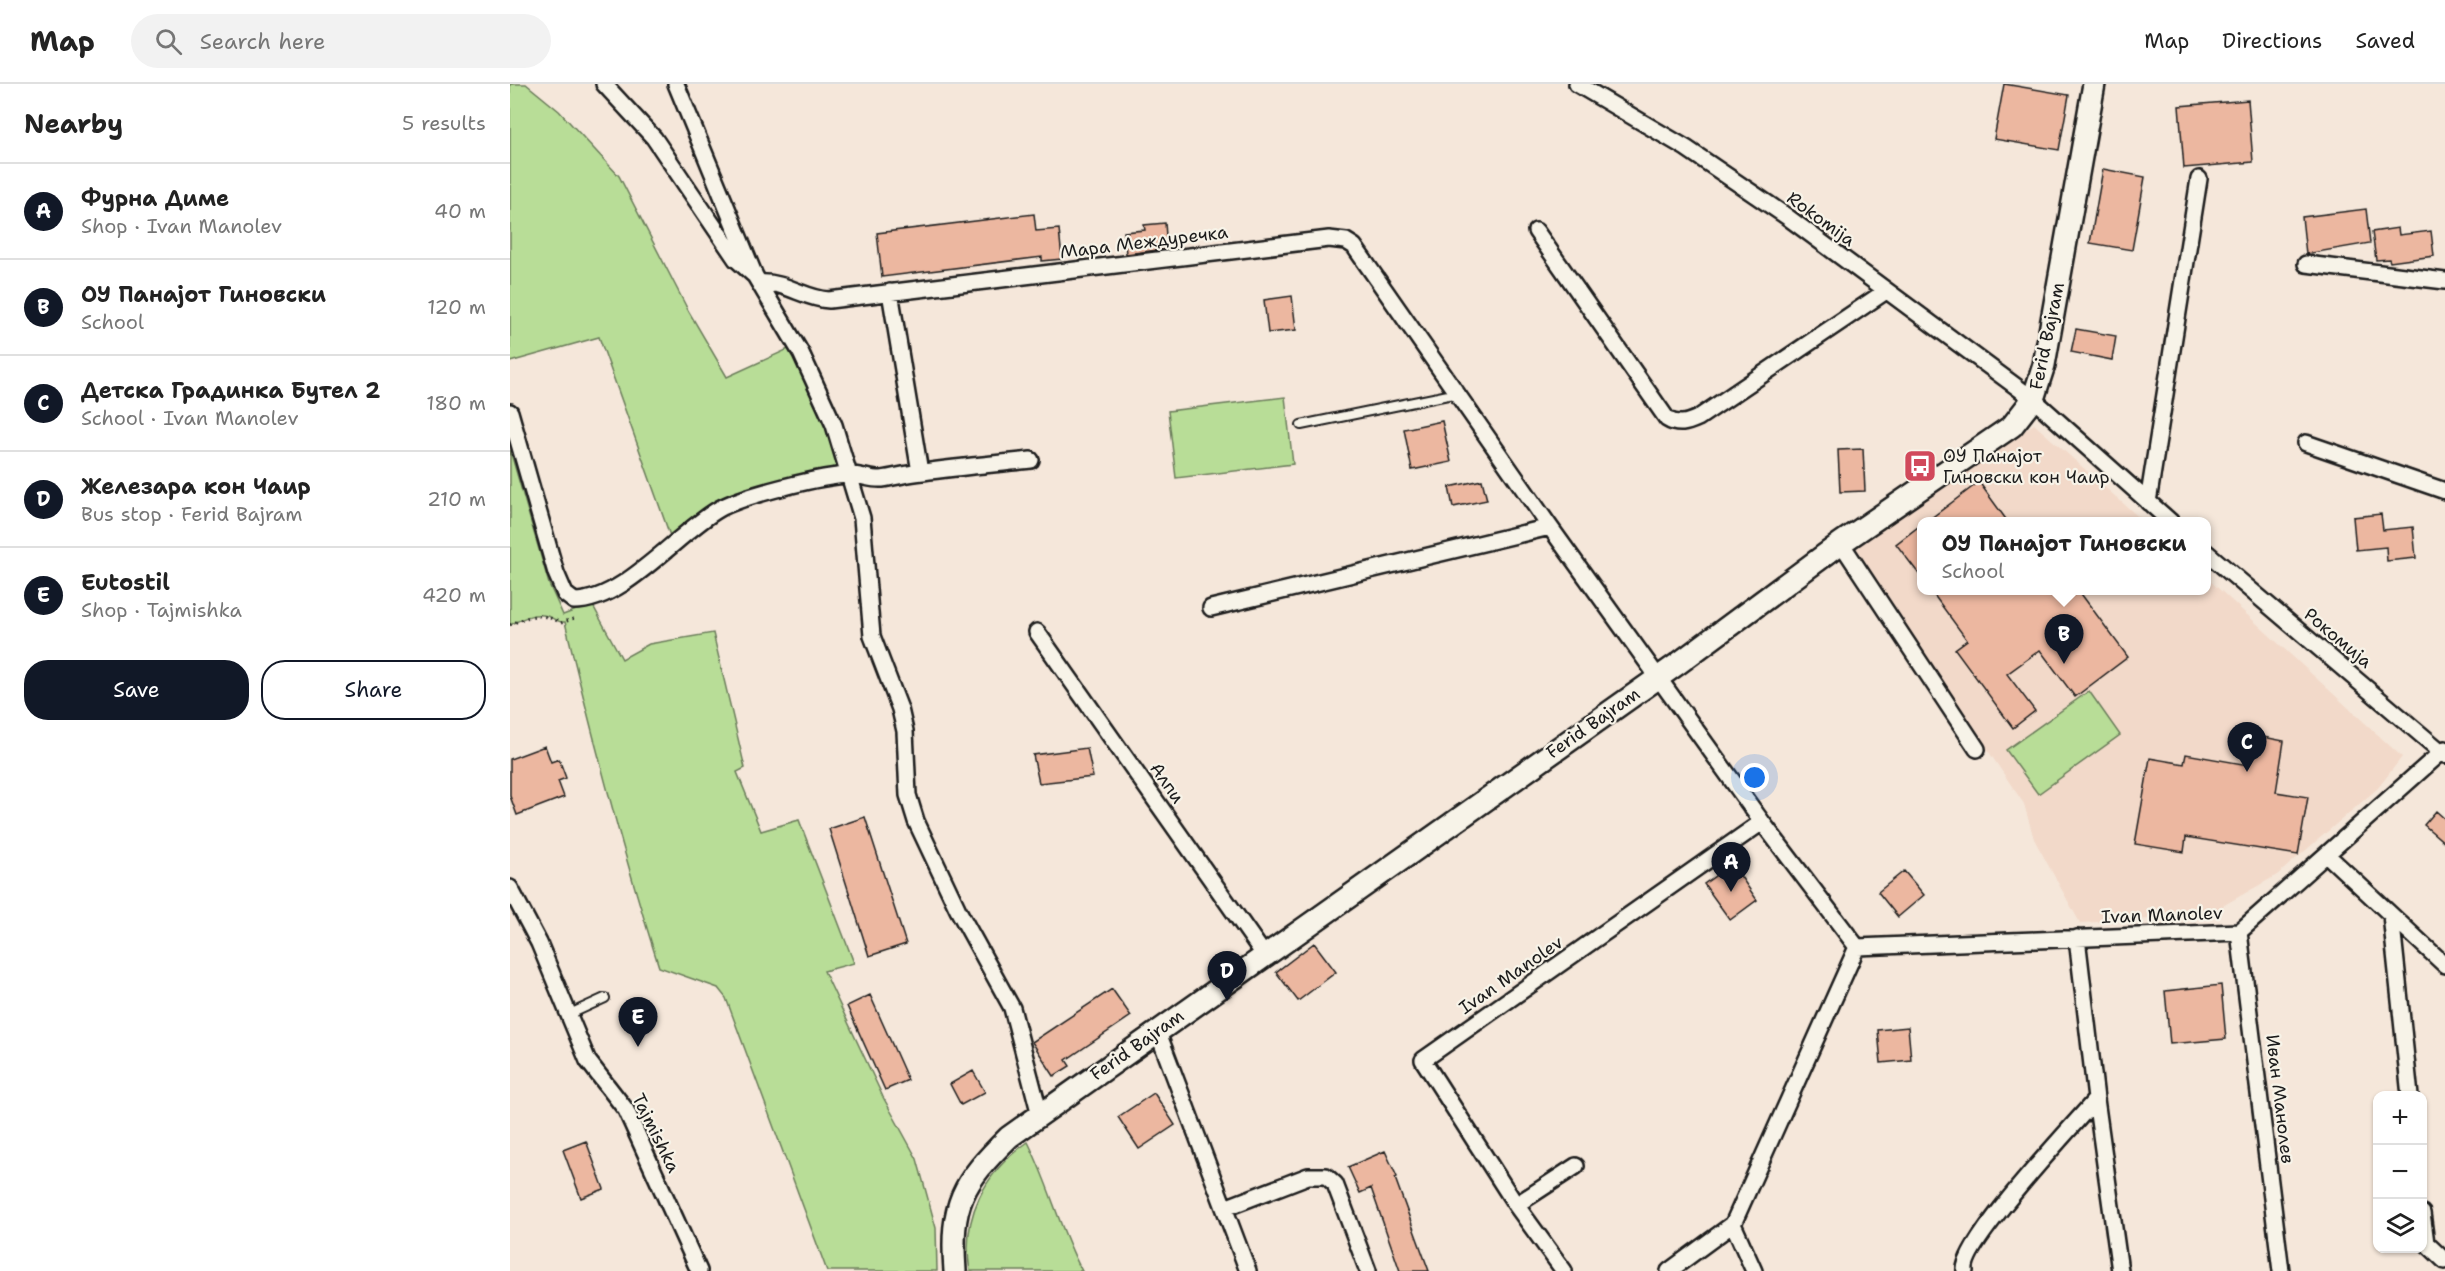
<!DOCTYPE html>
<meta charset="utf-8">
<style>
:root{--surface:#fff;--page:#f2f2f2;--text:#222;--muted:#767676;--line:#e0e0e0;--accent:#111827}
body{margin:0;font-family:"Shantell Sans",sans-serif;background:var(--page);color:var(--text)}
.controls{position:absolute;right:18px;bottom:18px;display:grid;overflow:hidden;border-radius:12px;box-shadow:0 2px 4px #0004}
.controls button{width:54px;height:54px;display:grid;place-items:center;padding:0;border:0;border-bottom:2px solid var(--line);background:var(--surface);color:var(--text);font:30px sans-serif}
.you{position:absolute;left:1245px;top:694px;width:21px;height:21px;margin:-15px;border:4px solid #fff;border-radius:50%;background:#1a73e8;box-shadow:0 0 0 9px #1a73e833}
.badge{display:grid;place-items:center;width:39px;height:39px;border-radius:50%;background:var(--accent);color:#fff;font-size:20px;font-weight:700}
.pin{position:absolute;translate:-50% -50px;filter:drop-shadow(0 2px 3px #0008)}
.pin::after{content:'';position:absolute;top:32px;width:21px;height:18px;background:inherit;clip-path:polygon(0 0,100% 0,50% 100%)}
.popup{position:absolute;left:1407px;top:433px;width:294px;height:78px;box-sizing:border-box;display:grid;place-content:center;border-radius:12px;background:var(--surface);filter:drop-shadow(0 2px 4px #0005);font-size:20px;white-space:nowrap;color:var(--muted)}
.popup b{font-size:22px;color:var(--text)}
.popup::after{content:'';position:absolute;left:50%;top:100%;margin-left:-12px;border:12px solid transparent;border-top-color:var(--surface)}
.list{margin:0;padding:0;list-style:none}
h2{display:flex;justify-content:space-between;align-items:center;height:78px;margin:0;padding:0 24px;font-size:26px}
h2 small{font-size:20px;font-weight:400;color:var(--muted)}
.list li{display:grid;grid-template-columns:39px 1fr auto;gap:18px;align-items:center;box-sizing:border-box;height:96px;padding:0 24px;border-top:2px solid var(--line)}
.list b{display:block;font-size:22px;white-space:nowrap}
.list p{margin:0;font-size:20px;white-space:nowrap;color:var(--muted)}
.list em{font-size:20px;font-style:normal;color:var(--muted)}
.actions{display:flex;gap:12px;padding:18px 24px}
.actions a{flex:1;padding:14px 0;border:2px solid var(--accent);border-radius:24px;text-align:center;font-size:21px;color:var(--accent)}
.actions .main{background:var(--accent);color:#fff}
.icon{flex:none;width:33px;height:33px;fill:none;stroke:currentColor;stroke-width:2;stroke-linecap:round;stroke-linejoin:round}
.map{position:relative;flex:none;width:1935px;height:1187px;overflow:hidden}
header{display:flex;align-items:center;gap:36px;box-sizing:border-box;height:84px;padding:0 30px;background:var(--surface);border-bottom:2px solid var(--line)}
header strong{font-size:28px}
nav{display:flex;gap:33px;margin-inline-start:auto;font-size:21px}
.search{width:420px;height:54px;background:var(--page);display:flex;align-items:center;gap:15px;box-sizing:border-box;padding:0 21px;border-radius:33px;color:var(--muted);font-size:22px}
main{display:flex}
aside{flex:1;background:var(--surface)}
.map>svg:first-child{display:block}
.built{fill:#f2d9c9}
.green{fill:#b8dd97;stroke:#6a7c5a;stroke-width:1.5}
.building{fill:#ecb7a0;stroke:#1c1c1c;stroke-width:1.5}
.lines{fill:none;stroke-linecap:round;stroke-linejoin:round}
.lane-casing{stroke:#1c1c1c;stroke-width:12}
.street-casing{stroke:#1c1c1c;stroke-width:20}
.secondary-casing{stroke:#1c1c1c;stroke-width:26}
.path{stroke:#1c1c1c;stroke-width:3;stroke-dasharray:1.5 4.5;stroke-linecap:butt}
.lane{stroke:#f7f3e8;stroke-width:8}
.street{stroke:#f7f3e8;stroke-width:15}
.secondary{stroke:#f7f3e8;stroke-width:21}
.labels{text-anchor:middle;stroke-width:4.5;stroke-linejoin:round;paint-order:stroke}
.street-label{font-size:18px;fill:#1c1c1c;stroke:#f7f3e8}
.poi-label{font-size:18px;fill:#1c1c1c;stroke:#f7f3e8;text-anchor:start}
</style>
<header>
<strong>Map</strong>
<div class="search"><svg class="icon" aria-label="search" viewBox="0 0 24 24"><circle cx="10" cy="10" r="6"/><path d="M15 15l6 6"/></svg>Search here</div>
<nav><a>Map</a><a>Directions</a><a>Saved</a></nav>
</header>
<main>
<aside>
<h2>Nearby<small>5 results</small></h2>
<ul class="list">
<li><span class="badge">A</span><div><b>Фурна Диме</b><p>Shop · Ivan Manolev</p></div><em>40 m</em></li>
<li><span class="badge">B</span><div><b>ОУ Панајот Гиновски</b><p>School</p></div><em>120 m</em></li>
<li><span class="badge">C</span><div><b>Детска Градинка Бутел 2</b><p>School · Ivan Manolev</p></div><em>180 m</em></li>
<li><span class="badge">D</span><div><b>Железара кон Чаир</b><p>Bus stop · Ferid Bajram</p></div><em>210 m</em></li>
<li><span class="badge">E</span><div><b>Eutostil</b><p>Shop · Tajmishka</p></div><em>420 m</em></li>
</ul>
<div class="actions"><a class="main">Save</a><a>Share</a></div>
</aside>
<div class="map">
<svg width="1935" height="1187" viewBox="0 0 1935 1187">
<rect width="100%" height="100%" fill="#f5e7da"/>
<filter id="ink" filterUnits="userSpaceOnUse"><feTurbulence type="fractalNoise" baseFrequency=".0167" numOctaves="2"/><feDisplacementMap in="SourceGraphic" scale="12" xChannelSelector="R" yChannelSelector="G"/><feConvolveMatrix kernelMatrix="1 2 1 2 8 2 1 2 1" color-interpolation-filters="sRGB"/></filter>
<g filter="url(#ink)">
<!-- built -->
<path class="built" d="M1524,340l109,97 -221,1v68h284l1,-12 195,179 -24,31 -101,87 -72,41 -125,7 -46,-84 -10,-35 -172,-255z"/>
<!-- green -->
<path class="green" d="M0,0h16l33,27 60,65 70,136 38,65 70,-32 54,130 -103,22 -75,47 -74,-207 -89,25z
M775,313l8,67 -117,14 -8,-67z
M0,366l39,134 14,31 29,-11 30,55 27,-15 64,-11 32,135 -8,4 24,59 38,-11 55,143 -30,8 59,126 34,62 19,69 1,43h-110l-101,-273 -8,-10 -59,-21c-36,-113 -66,-228 -94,-345 -7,1 -11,-4 -18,-6 -14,-4 -25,3 -37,9z
M1579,607l31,44 -82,59 -32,-44z
M518,1058c21,42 32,88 54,129h-112c-9,-53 14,-99 58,-129z"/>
<!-- building -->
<path class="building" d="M1494,0l65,11 -10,55 -65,-11z
M1738,16l5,62 -69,6 -5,-62z
M1593,85l42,8 -13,73 -42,-7z
M1856,125l4,34 -64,11 -4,-37z
M524,130l2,17 23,-2 3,30 -20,2v-4l-160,20 -5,-44z
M655,139l2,26 -41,5 -2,-22 21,-2 -1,-5z
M1888,144l1,7 32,-4 3,25 -44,6 -1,-3 -13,1 -4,-28z
M782,212l4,34 -28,3 -4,-33z
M1566,245l40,7 -4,24 -41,-8z
M932,337l9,41 -39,8 -8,-41z
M1353,365l2,42 -25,1 -2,-42z
M972,396l5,20 -34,7 -4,-20z
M1469,398l29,40h-82z
M1871,430l2,16 30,-3 3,31 -29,3 -1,-14 -30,3 -3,-33z
M1412,440v54l-26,-34z
M1421,507h128l6,8 14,-8 49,66 -53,40 -35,-47 -33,24 28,37 -22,17 -58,-79 12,-9z
M1743,651l31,6 -8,51 32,5 -10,58 -112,-18 -2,15 -49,-8 15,-86 34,6 2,-10 62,11z
M35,662l6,16 8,-3 7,19 -8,3 6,16 -47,18 -7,-19v-37z
M577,664l6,29 -54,6 -6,-28z
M1926,727l9,8v24l-21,-18z
M355,733l41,127 -37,12 -40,-127z
M1222,780l25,36 -27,20 -26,-36z
M1394,787l20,24 -26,22 -20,-25z
M804,859l22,29 -38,29 -22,-29z
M1711,901l5,54 -56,5 -5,-53z
M602,905l19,27 -65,44 4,6 -16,10 -22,-34z
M360,911l38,85 -23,10 -38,-84z
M1398,943l3,33 -30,3 -3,-33z
M463,987l12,21 -24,13 -11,-21z
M644,1009l21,32 -36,24 -21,-32z
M76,1057l18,48 -23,9 -18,-48z
M875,1067l12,26 -2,1 34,93h-29l-29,-83 -11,5 -12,-26z"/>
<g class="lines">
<!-- lane casing -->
<g class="lane-casing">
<path id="lane" d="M791,341l157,-32
M60,930l35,-16"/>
</g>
<!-- street casing -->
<g class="street-casing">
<path id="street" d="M94,0l50,54 82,121 19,17
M166,0l79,192 46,77 33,72 28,93 10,118 28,73 5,22 3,64 8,26 42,89 54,98 28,107
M1067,0l109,64 100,68 247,183 138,123
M1026,147l131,188c11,7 20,4 31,-1l188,-127
M1796,180l139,17
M250,199c25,-2 45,16 69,17l500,-61 17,2 8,5 196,281 212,295 95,125
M380,208l30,180
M0,328l46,161 9,21 9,7c50,0 103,-68 145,-92 23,-13 105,-34 132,-34 10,0 21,5 31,4 14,-2 27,-6 41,-7 36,-5 72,-8 108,-12
M1796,359l139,48
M1638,418l51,-323
M1331,459l136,206
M1696,468l239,203
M701,524l339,-81
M527,548l228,324
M1817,771l118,110
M0,804l29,55 49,118 38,49 73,161
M1881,831l19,181
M1729,848l42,339
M1567,854l19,161 24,172
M1347,863l382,-15 206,-183
M647,946l91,241
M1006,1121l60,-39
M715,1124l83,-32h18l9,8 33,87
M1912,1129l4,30 19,18
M1054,1187l-48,-66 -93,-145 339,-238
M1159,1187l64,-47
M1244,1187l-21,-47 124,-277
M1455,1187c-4,-27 108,-145 131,-172"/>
</g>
<!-- secondary casing -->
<g class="secondary-casing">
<path id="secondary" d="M445,1187c-5,-67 7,-88 54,-134l670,-474 162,-120 171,-117 21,-27 11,-34 50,-281"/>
</g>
<!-- path -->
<path class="path" d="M0,541c19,-10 32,-13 51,-2l14,-5"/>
<!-- lane -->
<use href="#lane" class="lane"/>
<!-- street -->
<use href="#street" class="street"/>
<!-- secondary -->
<use href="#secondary" class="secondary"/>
</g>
</g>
<!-- icons -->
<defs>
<g id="bus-square" transform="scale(1.725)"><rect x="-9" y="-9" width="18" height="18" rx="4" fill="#d1495b" stroke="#f7f3e8"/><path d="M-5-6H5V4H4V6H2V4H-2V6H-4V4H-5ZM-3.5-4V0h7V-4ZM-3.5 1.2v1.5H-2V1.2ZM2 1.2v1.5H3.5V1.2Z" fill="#fff"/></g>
</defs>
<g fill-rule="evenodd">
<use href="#bus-square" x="1410" y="382"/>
</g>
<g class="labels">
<!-- street labels -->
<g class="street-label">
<text transform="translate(1311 135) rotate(36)" y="6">Rokomija</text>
<text transform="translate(634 158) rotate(-7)" y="6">Мара Междуречка</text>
<text transform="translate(1537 252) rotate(-78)" y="6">Ferid Bajram</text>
<text transform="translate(1828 554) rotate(40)" y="6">Рокомија</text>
<text transform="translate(1083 639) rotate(-35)" y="6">Ferid Bajram</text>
<text transform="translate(657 699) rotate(55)" y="6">Алпи</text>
<text transform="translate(1652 831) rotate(-2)" y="6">Ivan Manolev</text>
<text transform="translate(1001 891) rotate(-35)" y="6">Ivan Manolev</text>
<text transform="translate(627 961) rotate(-35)" y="6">Ferid Bajram</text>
<text transform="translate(1770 1015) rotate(83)" y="6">Иван Манолев</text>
<text transform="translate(146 1049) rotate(64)" y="6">Tajmishka</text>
</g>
<!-- poi labels -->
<g class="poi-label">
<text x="1433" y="378">ОУ Панајот<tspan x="1433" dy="21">Гиновски кон Чаир</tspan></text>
</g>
</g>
</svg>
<div class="controls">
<button>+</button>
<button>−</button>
<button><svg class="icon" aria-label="layers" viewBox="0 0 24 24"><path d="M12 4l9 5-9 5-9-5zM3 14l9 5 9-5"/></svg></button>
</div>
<div class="you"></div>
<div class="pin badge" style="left:1221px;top:808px">A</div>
<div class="pin badge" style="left:1554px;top:580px">B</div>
<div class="popup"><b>ОУ Панајот Гиновски</b>School</div>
<div class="pin badge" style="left:1737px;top:688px">C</div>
<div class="pin badge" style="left:717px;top:917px">D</div>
<div class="pin badge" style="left:128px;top:963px">E</div>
</div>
</main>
